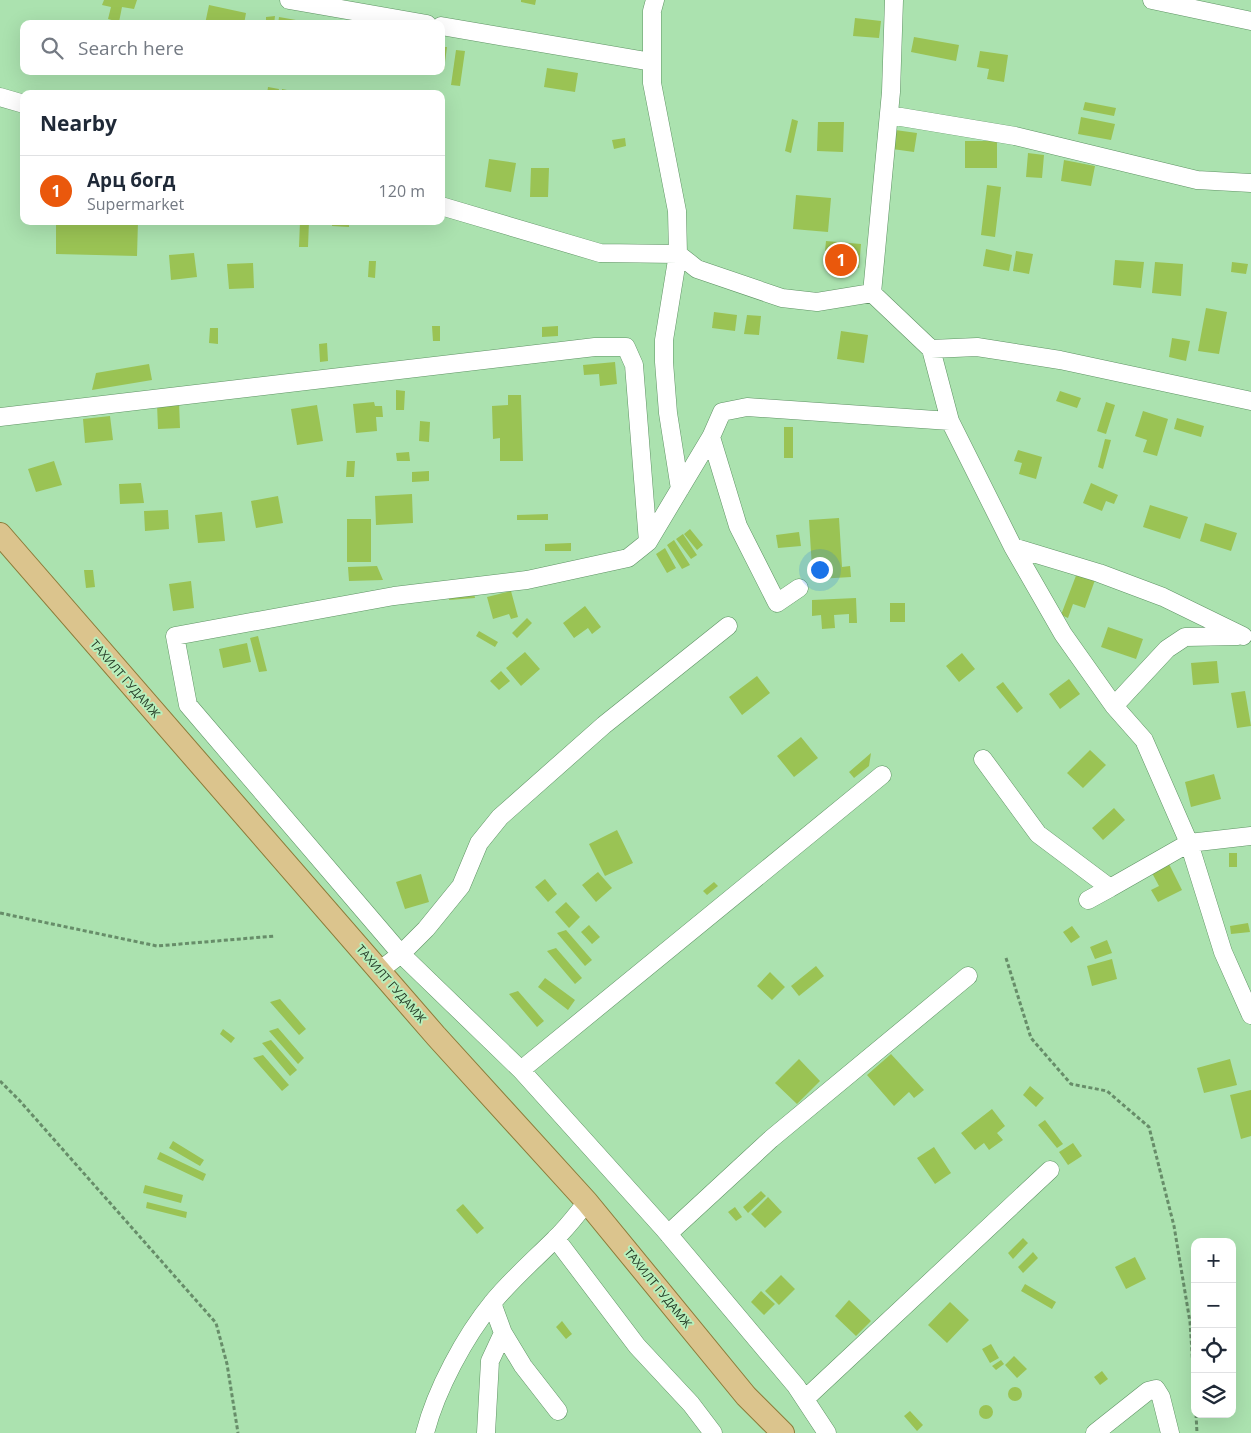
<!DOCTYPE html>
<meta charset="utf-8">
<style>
:root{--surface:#fff;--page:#f6f6f7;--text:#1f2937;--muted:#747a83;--line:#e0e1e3;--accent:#ea580c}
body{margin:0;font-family:"Open Sans",sans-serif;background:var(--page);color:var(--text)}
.controls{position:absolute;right:15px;bottom:15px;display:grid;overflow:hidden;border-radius:10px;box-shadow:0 5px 20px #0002}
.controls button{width:45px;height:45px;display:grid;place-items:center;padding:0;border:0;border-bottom:1px solid var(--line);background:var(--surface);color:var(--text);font:25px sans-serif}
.you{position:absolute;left:819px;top:569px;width:18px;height:18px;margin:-12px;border:4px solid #fff;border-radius:50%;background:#1a73e8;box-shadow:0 0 0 8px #1a73e833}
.badge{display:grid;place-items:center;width:32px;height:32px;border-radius:50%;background:var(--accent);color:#fff;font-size:16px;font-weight:700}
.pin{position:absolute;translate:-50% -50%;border:2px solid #fff;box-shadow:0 1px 5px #0006}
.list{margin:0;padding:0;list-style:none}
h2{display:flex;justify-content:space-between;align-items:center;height:65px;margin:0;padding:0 20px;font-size:21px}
h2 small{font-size:16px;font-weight:400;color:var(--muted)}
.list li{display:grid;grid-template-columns:32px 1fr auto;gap:15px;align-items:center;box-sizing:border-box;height:70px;padding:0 20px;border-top:1px solid var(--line)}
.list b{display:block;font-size:19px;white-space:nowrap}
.list p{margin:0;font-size:16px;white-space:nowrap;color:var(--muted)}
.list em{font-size:16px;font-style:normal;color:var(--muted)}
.icon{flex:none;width:28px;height:28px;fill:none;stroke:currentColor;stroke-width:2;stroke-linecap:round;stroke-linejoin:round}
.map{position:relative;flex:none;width:1251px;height:1433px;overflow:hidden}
.search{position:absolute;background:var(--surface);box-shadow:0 5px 20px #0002;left:20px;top:20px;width:425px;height:55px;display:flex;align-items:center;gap:12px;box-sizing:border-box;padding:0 18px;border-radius:10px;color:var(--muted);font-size:19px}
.panel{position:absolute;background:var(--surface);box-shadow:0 5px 20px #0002;left:20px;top:90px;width:425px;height:135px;border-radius:10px}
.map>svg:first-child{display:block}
.building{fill:#9ac354}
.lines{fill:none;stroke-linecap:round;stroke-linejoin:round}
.minor-casing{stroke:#5f9364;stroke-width:19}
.major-casing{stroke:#8c7b38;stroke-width:24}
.path{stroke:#678d69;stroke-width:3;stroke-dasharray:4 2.5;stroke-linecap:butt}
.minor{stroke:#fff;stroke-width:18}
.major{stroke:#dbc48d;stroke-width:22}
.labels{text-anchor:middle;stroke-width:4;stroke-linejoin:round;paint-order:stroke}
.street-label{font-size:12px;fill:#253b26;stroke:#b8efbc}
</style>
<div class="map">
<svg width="1251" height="1433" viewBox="0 0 1251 1433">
<rect width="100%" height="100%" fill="#abe2af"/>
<!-- building -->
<path class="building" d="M104,0h33l-3,9 -12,-2 -3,15 -11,-3 3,-12 -9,-2z
M521,0h15l-1,5 -14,-3z
M209,5l37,8 -2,11h-39z
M275,16l-1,8h-8v-7z
M279,17l34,6v1h-35z
M855,18l26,3 -2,17 -26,-2z
M914,37l45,8 -3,16 -45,-9z
M441,47h6l-3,23h-3z
M456,50l9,1 -5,35 -9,-1z
M980,51l28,4 -4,27 -17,-3 2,-10 -12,-2z
M547,68l31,5 -3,19 -31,-5z
M410,71h20v4z
M268,87l11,2 -1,5h-11z
M282,89l20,4v1h-20z
M1085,102l31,6 -2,8 -31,-6z
M1081,117l34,7 -4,16 -33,-6z
M792,119l6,2 -7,32 -6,-2z
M818,122h26l-1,30 -26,-1z
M888,129l29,4 -3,19 -29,-4z
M625,138l1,8 -12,3 -2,-9z
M965,141h32v27h-32z
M1028,153l16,2 -2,23 -16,-1z
M489,159l27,4 -5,29 -26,-5z
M1064,160l31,6 -4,20 -30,-5z
M531,168h18l-1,29h-18z
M987,185l14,2 -6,50 -14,-2z
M796,195l35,3 -3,34 -35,-3z
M56,221h82l-1,35 -81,-2z
M219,221h19v3l-19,-1z
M300,221h9l-1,26h-9z
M332,221h17v6l-17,-1z
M826,241l35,3 -2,24 -27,-3 1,-13 -8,-1z
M986,249l26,6 -3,16 -26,-5z
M1016,251l17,3 -4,20 -16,-3z
M194,253l3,24 -26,3 -2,-25z
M1115,260l29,2 -3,26 -28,-3z
M369,261h7l-1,17 -7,-1z
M1155,262l28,2 -2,32 -29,-3z
M1232,262l16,2 -2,10 -15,-2z
M253,263l1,25 -25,1 -2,-25z
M1206,308l21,4 -8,42 -21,-3z
M714,312l23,3 -2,16 -23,-3z
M747,315l14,1 -2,19 -15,-1z
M432,326h8v15h-7z
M558,326v10l-16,1v-10z
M210,328h8v16l-9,-1z
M841,331l27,4 -4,28 -27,-4z
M1172,338l18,3 -4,20 -17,-4z
M327,343l1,18 -8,1 -1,-18z
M615,362l2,22 -17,2 -1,-12 -15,1 -1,-10z
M149,364l3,16 -60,10 4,-17z
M396,390l9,1 -1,19h-8z
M1060,391l21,7 -4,10 -21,-7z
M508,395h13l2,66h-23v-23l-7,1 -1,-33 16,-1z
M179,402l1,26 -22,1 -1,-25z
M374,402l1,4h7l1,11h-7l1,14 -21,2 -3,-29z
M1106,402l9,3 -9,29 -9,-3z
M317,405l6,36 -26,4 -6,-36z
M1143,411l25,8 -11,37 -14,-4 4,-12 -12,-4z
M110,416l3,24 -28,3 -2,-24z
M1177,418l27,8 -3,11 -27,-8z
M420,421l10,1 -1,20 -10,-1z
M784,427h9v31h-9z
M1105,439l6,1 -8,29 -5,-2z
M1018,450l24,7 -6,22 -17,-5 3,-11 -8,-2z
M409,452l1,9h-13l-1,-8z
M54,461l8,24 -26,7 -8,-23z
M347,461h8l-1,16h-8z
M429,471v10l-17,1v-10z
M141,483l3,20 -24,1 -1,-20z
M1091,483l27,12 -4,9 -8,-3 -4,10 -19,-8z
M412,494l1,29 -37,2 -1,-29z
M278,496l5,27 -27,5 -5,-27z
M1150,505l38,12 -8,22 -37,-12z
M168,510l1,19 -24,2 -1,-20z
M222,512l3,29 -27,2 -3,-28z
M548,514v6h-31v-5z
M839,518l3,49 8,-1 1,11 -33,2 -1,-12 -5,1 -3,-48z
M347,519h24v43h-24z
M1205,523l32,10 -6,18 -31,-10z
M690,529l13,16 -6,5 -13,-16z
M799,532l2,14 -23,2 -2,-13z
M683,534l14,21 -6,4 -15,-20z
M674,540l16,25 -8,4 -15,-24z
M571,543v8h-26v-7z
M665,548l11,20 -9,5 -11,-19z
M377,566l6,14 -34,1 -1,-14z
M84,570h9l2,17 -9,1z
M1077,573l18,7 -10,28 -12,-4 -5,14 -7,-3z
M191,581l3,27 -21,3 -4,-27z
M511,591l7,26 -7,2 -2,-5 -16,5 -6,-22z
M474,593l1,5 -26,2v-5z
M856,598l1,25h-8v-9l-15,1 1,13 -13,1 -1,-14 -9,1v-16z
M890,603h15v19h-15z
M585,606l16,21 -9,7 -4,-6 -14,10 -11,-15z
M527,618l5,5 -15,15 -5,-5z
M1108,627l35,12 -7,20 -35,-12z
M479,631l19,11 -3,5 -19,-11z
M258,636l9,35 -8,1 -9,-34z
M247,643l4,19 -28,6 -4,-19z
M525,652l15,17 -19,17 -15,-18z
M962,653l13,16 -16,13 -13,-16z
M1217,661l2,22 -26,2 -2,-22z
M501,671l9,10 -11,9 -9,-9z
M757,676l13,17 -28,22 -13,-18z
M1069,679l11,15 -20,15 -11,-15z
M1003,682l20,26 -6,5 -21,-26z
M1245,691l6,35 -14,2 -6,-35z
M801,737l17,21 -24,19 -17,-21z
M1090,750l16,15 -23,23 -16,-15z
M871,753l-2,13 -15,12 -5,-6z
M1214,774l7,25 -30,8 -6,-25z
M1114,808l11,12 -22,20 -11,-12z
M617,830l16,33 -28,13 -16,-32z
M1229,853h8v14h-8z
M1169,864l13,26 -24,12 -7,-12 8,-4 -7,-13z
M598,872l14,16 -16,14 -14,-17z
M421,874l8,28 -24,7 -9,-27z
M545,879l12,15 -9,8 -13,-15z
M714,882l4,4 -11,9 -4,-4z
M566,902l14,15 -11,11 -14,-16z
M1248,923l2,9 -19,2 -1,-8z
M589,925l11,12 -8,7 -11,-12z
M1072,926l8,11 -9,6 -8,-11z
M566,930l26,30 -7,6 -28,-33z
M1107,940l5,13 -17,6 -5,-12z
M556,948l26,30 -7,6 -28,-33z
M1112,959l5,20 -25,7 -5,-20z
M816,966l8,10 -25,20 -8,-10z
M770,972l15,15 -13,13 -15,-14z
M545,978l30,22 -7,10 -30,-23z
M518,991l26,30 -7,6 -28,-33z
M280,999l26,30 -7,6 -29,-33z
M278,1028l26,30 -6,6 -29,-33z
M223,1029l12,9 -4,5 -11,-9z
M271,1040l26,30 -7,6 -28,-33z
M891,1054l33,36 -10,8 -5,-6 -15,14 -27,-31z
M263,1055l26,30 -7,6 -29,-33z
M799,1059l21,22 -23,23 -22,-21z
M1230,1059l7,26 -33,8 -7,-25z
M1030,1086l14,12 -8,9 -13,-12z
M1251,1090v46l-10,3 -11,-44z
M992,1109l13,17 -8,7 6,7 -14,10 -5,-7 -9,7 -14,-17z
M1045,1120l18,24 -6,4 -19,-23z
M173,1141l31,19 -4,6 -31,-18z
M1073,1143l9,13 -14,9 -9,-13z
M934,1147l17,26 -16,11 -18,-26z
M160,1152l46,22 -3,7 -46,-22z
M145,1185l38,10 -2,8 -38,-10z
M761,1191l5,5 -18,17 -5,-6z
M768,1197l14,15 -17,16 -14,-14z
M147,1202l40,10 -1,6 -40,-10z
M463,1204l21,24 -7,6 -21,-24z
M735,1207l7,10 -6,4 -8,-9z
M1023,1238l5,5 -15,16 -5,-6z
M1033,1252l5,6 -15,15 -5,-6z
M1135,1257l11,22 -20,10 -11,-22z
M781,1275l14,14 -16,16 -14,-14z
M1025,1284l31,18 -4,7 -31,-18z
M761,1291l14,13 -11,11 -13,-13z
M849,1300l22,21 -15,15 -21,-20z
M950,1302l19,18 -22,23 -19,-18z
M562,1321l10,13 -6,5 -10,-12z
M991,1344l8,14 -9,5 -8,-14z
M1014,1356l13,13 -10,9 -12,-13z
M1001,1360l3,4 -8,6 -4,-4z
M1102,1371l6,8 -8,6 -6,-8z
M1008 1394a7 7 0 1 1 14 0a7 7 0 1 1-14 0Z
M979 1412a7 7 0 1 1 14 0a7 7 0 1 1-14 0Z
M910,1411l13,14 -6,6 -13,-15z"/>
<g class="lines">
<!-- minor casing -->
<g class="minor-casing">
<path id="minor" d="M289,0l138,24
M655,0l-3,11v72l25,128 1,43 -14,86v22l4,51 12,76
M894,0l-3,92 -19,201 59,56 19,72 63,126 50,87 51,72 30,34 45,103 34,109 28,63
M1152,0l99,21
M441,26l211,36
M0,97l24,7
M889,115l126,21 182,44 54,3
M441,206l159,47 78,1 19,15 85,29 35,4 55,-9
M931,349l46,-2 83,13 191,41
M0,417l595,-70h31l8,18 14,177
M711,437l27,89 39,77 22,-15
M1013,547l86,26 64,24 80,39
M1114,706l53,-57 18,-12 53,-1
M983,759l55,75 72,54 79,-45 62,-7
M882,775l-361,295 -120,-116 -213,-249 -13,-69 219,-40 133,-16 101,-22 20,-16 63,-105 11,-25 25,-5 203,14
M1088,900l22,-12
M379,971l22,-17 25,-25 35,-43 18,-43 21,-26 104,-92 124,-99
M521,1070l143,159 132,157 31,47
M668,1234l103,-95 197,-163
M556,1239l81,107 54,58 22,29
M492,1303l11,30 20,33 35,45
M805,1399l245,-229
M425,1433c11,-43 40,-97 68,-131 19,-23 41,-42 62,-63 12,-11 22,-25 32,-37
M486,1433l4,-72 13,-28
M1095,1433l53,-42 8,-2 5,8 9,36"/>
</g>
<!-- major casing -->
<g class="major-casing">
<path id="major" d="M0,534l436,502 151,166 159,194 37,37"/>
</g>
<!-- path -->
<path class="path" d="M0,913l157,33 118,-10
M1006,958l25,80 40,46 36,7 42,36 25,99 16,96 5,76
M0,1081l20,20 196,222 11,41 11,69
M1196,1414l1,19"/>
<!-- minor -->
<use href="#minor" class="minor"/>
<!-- major -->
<use href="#major" class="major"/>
</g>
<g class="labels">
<!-- street labels -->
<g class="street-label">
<text transform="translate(125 679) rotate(49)" y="4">ТАХИЛТ ГУДАМЖ</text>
<text transform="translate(391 984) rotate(49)" y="4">ТАХИЛТ ГУДАМЖ</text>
<text transform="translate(658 1288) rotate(51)" y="4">ТАХИЛТ ГУДАМЖ</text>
</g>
</g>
</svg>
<div class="controls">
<button>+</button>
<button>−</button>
<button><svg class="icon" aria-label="locate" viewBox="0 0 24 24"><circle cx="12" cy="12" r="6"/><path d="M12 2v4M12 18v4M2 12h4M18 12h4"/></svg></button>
<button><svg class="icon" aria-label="layers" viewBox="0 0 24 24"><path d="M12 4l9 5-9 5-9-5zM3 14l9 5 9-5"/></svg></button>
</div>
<div class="you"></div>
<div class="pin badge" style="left:841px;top:260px">1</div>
<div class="search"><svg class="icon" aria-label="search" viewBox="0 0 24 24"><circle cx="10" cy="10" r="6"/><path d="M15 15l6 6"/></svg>Search here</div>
<section class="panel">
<h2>Nearby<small></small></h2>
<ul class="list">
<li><span class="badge">1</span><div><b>Арц богд</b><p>Supermarket</p></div><em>120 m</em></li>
</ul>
</section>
</div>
